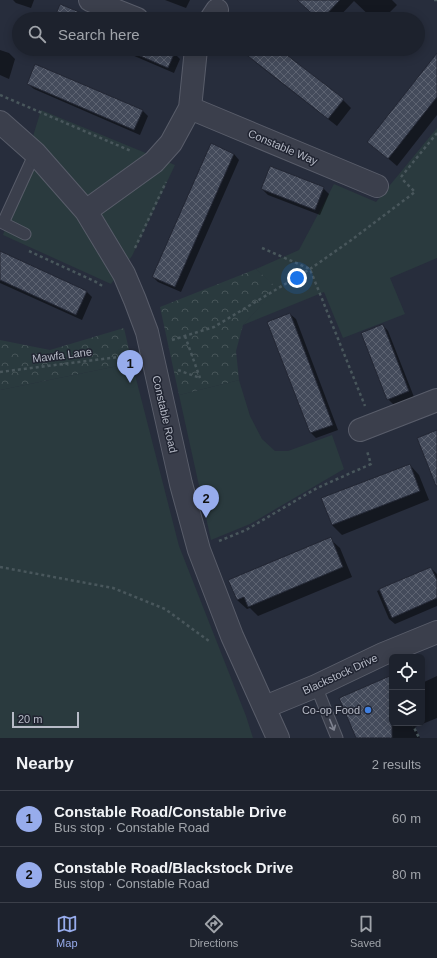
<!DOCTYPE html>
<meta charset="utf-8">
<style>
:root{--surface:#1d222d;--page:#252a35;--text:#f1f3f6;--muted:#a0a4aa;--line:#3b3f49;--accent:#97acec}
body{margin:0;font-family:Helvetica,sans-serif;background:var(--page);color:var(--text)}
.controls{position:absolute;right:12px;bottom:12px;display:grid;overflow:hidden;border-radius:6px;box-shadow:0 2px 10px #0003}
.controls button{width:36px;height:36px;display:grid;place-items:center;padding:0;border:0;border-bottom:1px solid var(--line);background:var(--surface);color:var(--text);font:20px sans-serif}
.scale{position:absolute;left:12px;bottom:10px;width:67px;box-sizing:border-box;padding-left:4px;border:2px solid #b7bbc7;border-top:0;font-size:11px;line-height:14px;white-space:nowrap;color:#b7bbc7;-webkit-text-stroke:3px #202431;paint-order:stroke}
.you{position:absolute;left:297px;top:278px;width:14px;height:14px;margin:-10px;border:3px solid #fff;border-radius:50%;background:#1a73e8;box-shadow:0 0 0 6px #1a73e833}
.badge{display:grid;place-items:center;width:26px;height:26px;border-radius:50%;background:var(--accent);color:#111;font-size:13px;font-weight:700}
.pin{position:absolute;translate:-50% -33px;filter:drop-shadow(0 1px 2px #0008)}
.pin::after{content:'';position:absolute;top:21px;width:14px;height:12px;background:inherit;clip-path:polygon(0 0,100% 0,50% 100%)}
.list{margin:0;padding:0;list-style:none}
h2{display:flex;justify-content:space-between;align-items:center;height:52px;margin:0;padding:0 16px;font-size:17px}
h2 small{font-size:13px;font-weight:400;color:var(--muted)}
.list li{display:grid;grid-template-columns:26px 1fr auto;gap:12px;align-items:center;box-sizing:border-box;height:56px;padding:0 16px;border-top:1px solid var(--line)}
.list b{display:block;font-size:15px;white-space:nowrap}
.list p{margin:0;font-size:13px;white-space:nowrap;color:var(--muted)}
.list em{font-size:13px;font-style:normal;color:var(--muted)}
.icon{flex:none;width:22px;height:22px;fill:none;stroke:currentColor;stroke-width:2;stroke-linecap:round;stroke-linejoin:round}
.map{position:relative;flex:none;width:437px;height:738px;overflow:hidden}
.search{position:absolute;background:var(--surface);box-shadow:0 2px 10px #0003;left:12px;right:12px;top:12px;height:44px;display:flex;align-items:center;gap:10px;box-sizing:border-box;padding:0 14px;border-radius:22px;color:var(--muted);font-size:15px}
.sheet{height:164px;background:var(--surface)}
nav{display:flex;justify-content:space-around;align-items:center;box-sizing:border-box;height:56px;border-top:1px solid var(--line);background:var(--surface);font-size:11px;color:var(--muted)}
nav a{display:grid;justify-items:center;gap:2px}
nav .on{color:var(--accent)}
.map>svg:first-child{display:block}
.grass{fill:#2a3a3e}
.forest{fill:url(#forest-crowns)}
.shadow{fill:#0007}
.building{fill:url(#building-cross-hatch);stroke:#222633}
.lines{fill:none;stroke-linecap:round;stroke-linejoin:round}
.lane-casing{stroke:#595d6a;stroke-width:13}
.street-casing{stroke:#595d6a;stroke-width:24}
.path{stroke:#49575c;stroke-width:2.5;stroke-dasharray:3 3;stroke-linecap:butt}
.lane{stroke:#3b3f4c;stroke-width:11}
.street{stroke:#3b3f4c;stroke-width:22}
.oneway{stroke:#7f8390}
.shop-dot{fill:#3f7fe0;stroke:#202431;stroke-width:1.5}
.labels{text-anchor:middle;stroke-width:3;stroke-linejoin:round;paint-order:stroke}
.street-label{font-size:11px;fill:#b7bbc7;stroke:#202431}
.poi-label{font-size:11px;fill:#b7bbc7;stroke:#202431;text-anchor:end}
</style>
<div class="map">
<svg width="437" height="738" viewBox="0 0 437 738">
<defs>
<pattern id="forest-crowns" width="20" height="18" patternUnits="userSpaceOnUse"><rect width="20" height="18" fill="#2a3a3e"/><path d="M2 6a3 3 0 1 1 6 0M12 15a3 3 0 1 1 6 0" fill="none" stroke="#475558"/></pattern>
<pattern id="building-cross-hatch" width="8" height="8" patternUnits="userSpaceOnUse"><rect width="8" height="8" fill="#444b5b"/><path d="M0 0l8 8M0 8l8-8" fill="none" stroke="#5d6371"/></pattern>
</defs>
<rect width="100%" height="100%" fill="#272d3c"/>
<!-- grass -->
<path class="grass" d="M41,110l134,55 -43,91 -21,28 -108,-49z
M437,128v130l-47,20 15,36 -62,24 -19,-46 -81,33 33,-37 -20,-19 43,-19 35,-66 42,18z
M132,363l47,183 67,170 7,22h-253v-348z
M239,380l11,36 12,23 13,12h13l44,-16 12,34 -94,55 -39,16 -32,-145z"/>
<!-- forest -->
<path class="forest" d="M256,269l21,19 -34,37 -7,26 3,29 -60,15 -19,-88z
M124,328l8,35 -132,27v-50l50,10z"/>
<!-- shadow -->
<path class="shadow" d="M13,0h21l-3,8 -15,-5z
M165,0h25l-4,8z
M304,0h88l5,5 -14,14h-10l-19,-18 -17,18h-18z
M118,49h47l9,4 6,6 -6,14z
M260,49h18l65,51 8,8 -14,18 -77,-60 -8,-7z
M0,50l9,3 6,6 -6,20 -9,-4z
M437,55v60l-40,51 -28,-24z
M28,84l114,26 6,6 -8,19 -106,-46z
M234,154l5,6 -58,132 -23,-10 -5,-5z
M323,188l6,6 -9,21 -52,-20 -6,-6z
M0,252l87,40 5,5 -10,23 -82,-37z
M290,314l6,5 42,111 -22,8 -5,-5 -43,-111z
M383,325l5,6 26,66 -20,8 -6,-6z
M410,465l9,10 10,25 -87,35 -10,-10z
M330,539l10,9 12,29 -94,39 -8,-8 -3,1 -10,-9z
M431,568l6,6v32l-42,18 -6,-5 -12,-28z
M437,676v42l-22,9 5,11h-63l35,-58v43h30v-40z"/>
<!-- building -->
<path class="building" d="M297,0h43l-18,19h-4z
M60,4l36,15h-42z
M124,49h43l8,3 -7,16z
M239,49h40l65,50 -16,20z
M437,53v44l-49,62 -21,-17z
M35,64l108,46 -9,20 -107,-46z
M211,143l23,11 -59,133 -23,-10z
M270,166l54,21 -9,23 -54,-21z
M0,251l87,40 -11,24 -76,-35z
M290,313l43,112 -23,8 -43,-111z
M383,324l26,67 -22,9 -26,-67z
M437,430v56h-1l-19,-48z
M410,464l10,27 -88,34 -11,-27z
M331,537l12,30 -95,40 -4,-10 -7,3 -9,-20z
M431,567l6,13v18l-45,20 -13,-29z
M392,675v63h-36l-17,-40z"/>
<g class="lines">
<!-- lane casing -->
<g class="lane-casing">
<path id="lane" d="M25,234l-22,-11 32,-70
M316,686l21,52"/>
</g>
<!-- street casing -->
<g class="street-casing">
<path id="street" d="M90,0l47,19
M211,19l6,-9
M190,108l187,78
M0,122l35,31 51,58 38,63 11,26 12,32 34,152 18,66 33,86 46,102
M86,211l68,-49 17,-19 19,-35 6,-59
M360,430l77,-30
M265,707l51,-21 67,-32 54,-22"/>
</g>
<!-- path -->
<path class="path" d="M434,0h3
M0,95l131,56
M401,177l36,-44
M135,248l31,-66
M262,248l48,21 55,137
M29,251l67,31 8,5
M185,336l15,42
M172,340l42,-13 96,-58 40,-28 65,-49 -14,-14
M178,370l22,8
M0,372l126,-16
M219,541l27,-11 71,-42 54,-24 -4,-13
M0,567l113,21 52,21 44,32
M412,723l7,15"/>
<!-- lane -->
<use href="#lane" class="lane"/>
<!-- street -->
<use href="#street" class="street"/>
</g>
<!-- one-way arrows -->
<defs><path id="oneway-shaft" d="M-6 0H5M1.5-3L5.5 0L1.5 3" fill="none" stroke-width="1.6" stroke-linecap="round" stroke-linejoin="round"/></defs>
<use class="oneway" href="#oneway-shaft" transform="translate(332 725) rotate(68)"/>
<!-- markers -->
<circle class="shop-dot" cx="368" cy="710" r="4"/>
<g class="labels">
<!-- street labels -->
<g class="street-label">
<text transform="translate(283 147) rotate(23)" y="4">Constable Way</text>
<text transform="translate(62 355) rotate(-7)" y="4">Mawfa Lane</text>
<text transform="translate(165 414) rotate(77)" y="4">Constable Road</text>
<text transform="translate(340 674) rotate(-25)" y="4">Blackstock Drive</text>
</g>
<!-- poi labels -->
<g class="poi-label">
<text x="360" y="714">Co-op Food</text>
</g>
</g>
</svg>
<div class="controls">
<button><svg class="icon" aria-label="locate" viewBox="0 0 24 24"><circle cx="12" cy="12" r="6"/><path d="M12 2v4M12 18v4M2 12h4M18 12h4"/></svg></button>
<button><svg class="icon" aria-label="layers" viewBox="0 0 24 24"><path d="M12 4l9 5-9 5-9-5zM3 14l9 5 9-5"/></svg></button>
</div>
<div class="scale">20 m</div>
<div class="you"></div>
<div class="pin badge" style="left:130px;top:383px">1</div>
<div class="pin badge" style="left:206px;top:518px">2</div>
<div class="search"><svg class="icon" aria-label="search" viewBox="0 0 24 24"><circle cx="10" cy="10" r="6"/><path d="M15 15l6 6"/></svg>Search here</div>
</div>
<section class="sheet">
<h2>Nearby<small>2 results</small></h2>
<ul class="list">
<li><span class="badge">1</span><div><b>Constable Road/Constable Drive</b><p>Bus stop · Constable Road</p></div><em>60 m</em></li>
<li><span class="badge">2</span><div><b>Constable Road/Blackstock Drive</b><p>Bus stop · Constable Road</p></div><em>80 m</em></li>
</ul>
</section>
<nav>
<a class="on"><svg class="icon" aria-label="map" viewBox="0 0 24 24"><path d="M3 6l6-2 6 2 6-2v14l-6 2-6-2-6 2zM9 4v14M15 6v14"/></svg>Map</a>
<a><svg class="icon" aria-label="directions" viewBox="0 0 24 24"><path d="M12 3l9 9-9 9-9-9zM9 14v-3h6M13 9l2 2-2 2"/></svg>Directions</a>
<a><svg class="icon" aria-label="saved" viewBox="0 0 24 24"><path d="M7 4h10v16l-5-4-5 4z"/></svg>Saved</a>
</nav>
